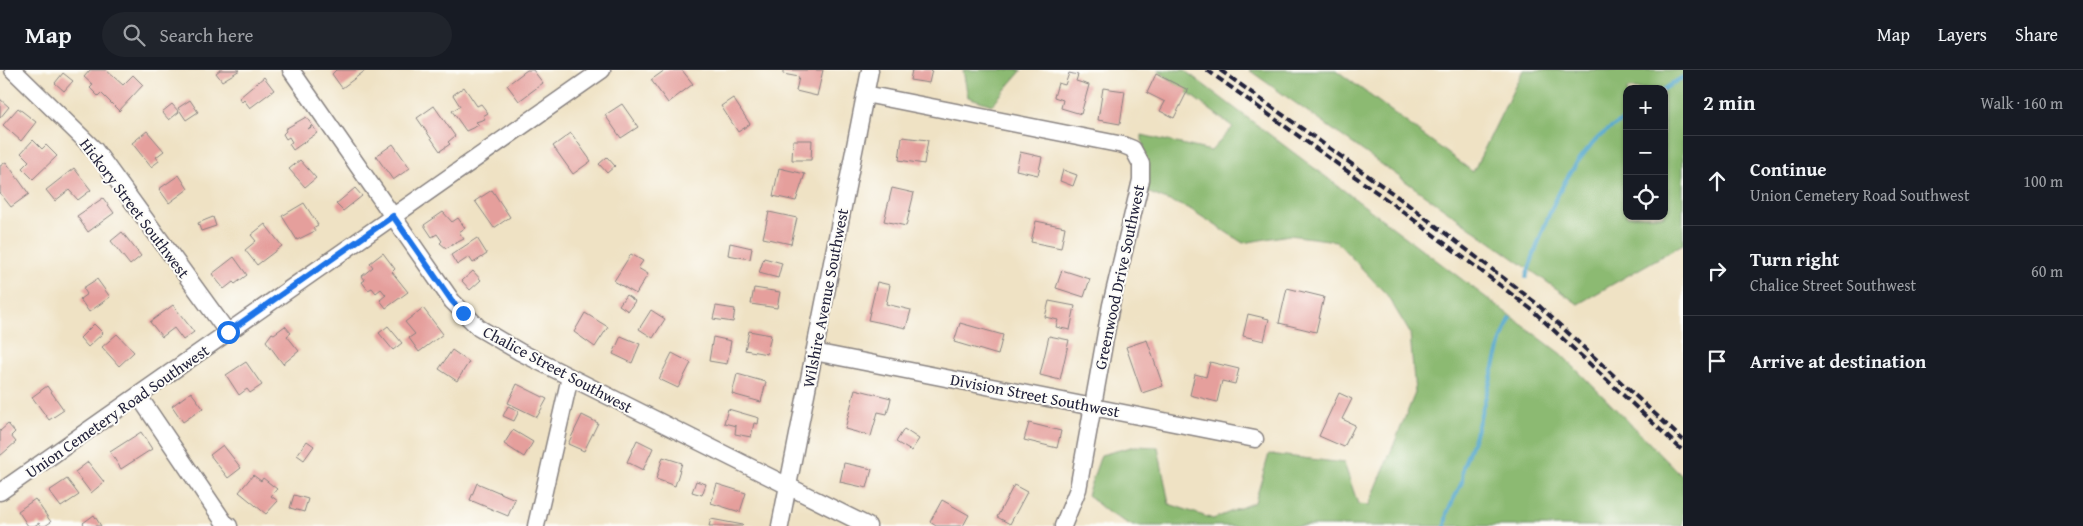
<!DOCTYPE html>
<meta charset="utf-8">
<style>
:root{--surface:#171b24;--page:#20242c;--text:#f1f3f6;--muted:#9ea1a6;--line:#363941}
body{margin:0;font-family:"Gentium Book Plus",serif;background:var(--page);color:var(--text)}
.controls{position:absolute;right:15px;top:15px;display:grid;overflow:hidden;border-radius:10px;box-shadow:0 1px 4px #0004}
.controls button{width:45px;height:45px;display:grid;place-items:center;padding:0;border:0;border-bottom:1px solid var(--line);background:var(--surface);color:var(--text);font:25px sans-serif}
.stop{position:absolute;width:15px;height:15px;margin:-11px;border:4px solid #1a73e8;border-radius:50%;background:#fff}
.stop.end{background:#1a73e8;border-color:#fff;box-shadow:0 1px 5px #0008}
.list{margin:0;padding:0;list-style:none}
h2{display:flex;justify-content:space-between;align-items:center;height:65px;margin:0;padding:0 20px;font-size:21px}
h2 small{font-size:16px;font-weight:400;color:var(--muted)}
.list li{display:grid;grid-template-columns:32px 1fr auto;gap:15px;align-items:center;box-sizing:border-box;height:90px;padding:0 20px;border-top:1px solid var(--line)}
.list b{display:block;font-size:19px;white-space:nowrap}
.list p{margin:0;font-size:16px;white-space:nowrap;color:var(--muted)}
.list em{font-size:16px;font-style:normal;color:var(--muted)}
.icon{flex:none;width:28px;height:28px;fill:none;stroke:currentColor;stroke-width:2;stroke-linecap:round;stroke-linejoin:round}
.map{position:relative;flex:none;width:1683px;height:456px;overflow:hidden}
header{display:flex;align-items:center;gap:30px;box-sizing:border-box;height:70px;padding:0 25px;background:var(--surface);border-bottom:1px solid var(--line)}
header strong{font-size:24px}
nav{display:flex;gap:28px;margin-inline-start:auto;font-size:18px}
.search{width:350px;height:45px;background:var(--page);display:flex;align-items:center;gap:12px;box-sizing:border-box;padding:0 18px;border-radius:28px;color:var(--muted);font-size:19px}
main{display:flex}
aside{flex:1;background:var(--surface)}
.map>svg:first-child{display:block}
.forest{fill:#8cba72;stroke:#576e56;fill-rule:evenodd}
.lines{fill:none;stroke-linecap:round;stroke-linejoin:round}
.stream{stroke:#4fa5cb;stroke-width:4}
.building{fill:#e59f9c}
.minor-casing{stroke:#888280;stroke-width:19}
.minor{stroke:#fff;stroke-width:16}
.rail{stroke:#22223b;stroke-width:4;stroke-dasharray:8 4;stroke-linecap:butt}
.route{stroke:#1a73e8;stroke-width:6}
.labels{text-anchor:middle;stroke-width:4;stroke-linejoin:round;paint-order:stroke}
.street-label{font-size:16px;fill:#22223b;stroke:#fdfcf7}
</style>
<header>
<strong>Map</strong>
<div class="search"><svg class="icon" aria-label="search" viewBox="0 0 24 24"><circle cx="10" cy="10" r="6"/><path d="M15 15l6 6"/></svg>Search here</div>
<nav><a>Map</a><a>Layers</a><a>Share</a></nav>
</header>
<main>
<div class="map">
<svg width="1683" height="456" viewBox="0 0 1683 456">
<rect width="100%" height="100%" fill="#fdfcf7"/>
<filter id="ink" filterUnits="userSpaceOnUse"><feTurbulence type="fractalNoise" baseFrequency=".02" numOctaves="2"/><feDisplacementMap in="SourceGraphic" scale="10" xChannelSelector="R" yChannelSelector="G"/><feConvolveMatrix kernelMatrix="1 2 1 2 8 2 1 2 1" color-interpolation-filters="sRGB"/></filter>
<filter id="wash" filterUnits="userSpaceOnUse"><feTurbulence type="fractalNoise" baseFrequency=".0096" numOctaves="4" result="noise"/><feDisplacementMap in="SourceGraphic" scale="20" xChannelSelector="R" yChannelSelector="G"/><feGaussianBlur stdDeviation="1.12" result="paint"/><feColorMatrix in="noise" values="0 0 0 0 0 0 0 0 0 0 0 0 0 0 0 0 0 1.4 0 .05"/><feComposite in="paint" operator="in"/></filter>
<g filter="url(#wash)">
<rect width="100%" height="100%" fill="#efe2c4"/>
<!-- forest -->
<path class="forest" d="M963,0h59l-30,35 -24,-8z
M1157,0h27l377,284 122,123v49h-550l-24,-13 -22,-18 14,-40 34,-9 23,1 11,57 44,15 42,-17 14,-48 75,9 14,41 11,1 46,-112 -5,-60 -23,-38 -51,-54 -47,-6 -46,8 -53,-34 -46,-18 -2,-56 69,16 22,-24z
M1249,0h87l137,102 50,-102h160v174l-105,60zM1627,19h37v127h-37z"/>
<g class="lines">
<!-- stream -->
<path class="stream" d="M1664,19l19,-12
M1526,207c18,-51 33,-101 72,-139 8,-8 20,-14 29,-20
M1445,456l2,-13 15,-31 1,-15 13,-35 26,-94 8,-19"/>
</g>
<g id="blocks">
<!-- building -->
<path class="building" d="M90,0h16l17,15 10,-10 10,10 -24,26 -18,-18 -3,3 -8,-8 3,-3 -9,-8z
M220,0h20l-18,11 -6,-8z
M336,0h30l-24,18 -10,-14z
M527,0h6l10,13 -24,18 -12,-16z
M665,0h17l11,14 -25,19 -17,-23z
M783,0h40l-6,26 -21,-5 3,-14 -16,-3z
M912,0h20l-3,13 -19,-3z
M63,3l10,8 -9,10 -9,-8z
M1069,3l9,2 -2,6 13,4 -8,29 -20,-6 2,-8 -9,-3 4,-14 7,2z
M1156,4l32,16 -14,28 -14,-7 5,-9 -18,-9z
M264,7l10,13 -24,18 -6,-8 -2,2 -3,-4z
M464,17l13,19 4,-2 7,9 -5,3 2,3 -9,3 3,3 -13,6 -14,-20 8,-5 -7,-11z
M1103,18l22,3 -5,33 -22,-4z
M733,28l17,26 -12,8 -17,-26z
M0,29l9,8 -9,11z
M190,30l8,12 -12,8 -8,-12z
M172,34l7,8 -10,8 -7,-8z
M622,34l16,23 -17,11 -16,-23z
M434,36l21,30 -7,6 2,2 -10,7 -23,-33z
M18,38l18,14 -15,19 -18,-16z
M306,47l6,8 -4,4 5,-3 4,7 -24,17 -4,-6 3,-2 -3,-5 -3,2 -3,-5 3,-3 -1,-2z
M147,61l17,20 -8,6 3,4 -8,6 -19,-24z
M571,63l20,28 -18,13 -20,-28z
M902,67l26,3 -4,24 -25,-4z
M33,70l9,9 4,-4 11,11 -24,23 -11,-11 7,-7 -8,-8z
M793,70h19l-1,20h-19z
M393,74l17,24 -17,12 -17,-24z
M1020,82l22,5 -4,18 -22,-5z
M607,87l8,9 -8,7 -8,-9z
M300,90l16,18 -11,9 -16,-18z
M6,92l23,32 -18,13 -11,-14v-27z
M74,98l17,22 -13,10 -9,-10 -14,11 -9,-11z
M779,98l26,6 -9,27 -23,-5z
M1063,100l14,5 -4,11 -13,-5z
M179,105l9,14 -19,14 -10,-14z
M355,118l7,8 -19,15 -7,-7z
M892,118l22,5 -8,33 -22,-5z
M492,120l18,27 -16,11 -19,-27z
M103,128l11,15 -26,19 -11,-16z
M304,133l14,22 -5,3 2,3 -18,9 -15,-24z
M443,142l9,10 6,-4 7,10 -6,4 5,7 -18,9 -6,-5 2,-2 -5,-7 -5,3 -8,-12z
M769,142l28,6 -6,26 -28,-6z
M213,147l3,9 -15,5 -3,-8z
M1036,151l29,6 -4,21 -30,-6z
M265,154l17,22 -25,19 -12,-15 11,-9 -5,-6z
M122,162l19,24 -11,9 -19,-24z
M477,168l10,16 -14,9 -4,-6 -12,8 -6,-10z
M730,173l22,5 -2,11 -22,-4z
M383,183l12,16 -3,3 16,20 -22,16 -6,-8 6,-5 -5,-6 -5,4 -4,-5 -4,2 -6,-8 3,-2 -3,-4 11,-9 -3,-4z
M631,184l12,7 -5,7 10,6 -12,20 -22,-13z
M234,187l13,18 -12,9 -2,-2 -9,7 -12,-15z
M764,188l18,5 -4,15 -19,-5z
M1062,200l28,9 -6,18 -28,-9z
M473,201l8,9 -11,10 -8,-9z
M97,209l13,18 -21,15 -9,-13 7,-5 -4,-6z
M877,212l13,3 -4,19 25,6 -5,18 -38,-8z
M754,218l26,4 -3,16 -26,-4z
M1287,218l37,9 -8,35 -37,-9z
M626,225l9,6 -7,10 -9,-6z
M1049,231l26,5 -5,24 -14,-3 2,-7 -13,-3z
M173,235l21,27 -11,8 -9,-12 -12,9 -12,-15z
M716,236l19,3 -2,13 -20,-3z
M423,238l20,26 -24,18 -10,-14 6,-4 -10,-12z
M651,240l14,9 -12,19 -14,-9z
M585,243l23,14 -13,20 -21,-15z
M1248,244l21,5 -5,22 -21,-5z
M960,253l43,12 -5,20 -44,-13z
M94,254l9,9 -15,14 -8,-9z
M285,256l6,7 -4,3 12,15 -16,13 -17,-23 6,-8 2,1z
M388,256l14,17 -9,7 -14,-17z
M749,261l22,4 -4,19 -22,-4z
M117,264l17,18 -15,14 -17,-19z
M621,266l19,8 -8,19 -19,-9z
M1049,266l20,4 -9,40 -20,-5z
M713,267l18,4 -4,23 -18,-3z
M1147,270l16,46 -21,7 -16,-46z
M452,280l17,12 -12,19 -18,-12z
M672,283l19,10 -13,25 -19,-9z
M246,292l16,23 -12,8 -3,-4 -8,6 -13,-20z
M1210,292l29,7 -4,15 -13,-3 -5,21 -27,-7 5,-21 11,3z
M737,304l29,8 -5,20 -29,-8z
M517,314l30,15 -10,18 -29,-14z
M47,316l17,24 -15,10 -17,-23z
M855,319l36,9 -4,16 -9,-2 -7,24 -26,-7z
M191,322l12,16 -20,14 -11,-16z
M1339,323l13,6 -10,20 13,6 -11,22 -25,-11z
M508,336l11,5 -5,10 -11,-5z
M728,339l31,9 -1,6 -4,-1 -3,14 -16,-3 1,-8 -12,-3z
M582,345l16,8 -14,28 -16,-7z
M1029,353l32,8 -4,17 -33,-8z
M8,354l7,8 -4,4 5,6 -16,14v-25z
M904,359l15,10 -8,12 -15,-9z
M513,360l20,12 -9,15 -20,-13z
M141,362l11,17 -31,20 -11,-17z
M637,370l16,8 -10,22 -16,-8z
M307,371l7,5 -10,14 -7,-5z
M223,375l18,23 -13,10 -18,-23z
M663,387l19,6 -7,23 -19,-7z
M88,392l16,20 -13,11 -16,-21z
M844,393l28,6 -5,19 -27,-6z
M253,405l8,6 2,-3 14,11 -6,7 7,5 -12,13 -27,-22z
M67,409l12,16 -18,12 -12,-16z
M696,411l10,3 -4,11 -10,-3z
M477,413l38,16 -7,17 -38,-16z
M717,414l29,9 -6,19 -29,-9z
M1014,415l13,7 -17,32 -13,-7z
M294,425l14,4 -4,13 -14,-4z
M35,429l16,23 -6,4h-4l-2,-3 -5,3h-6l-10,-15z
M942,430l27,15 -6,11h-27l-6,-4z
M94,445l7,11h-16l-2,-3z
M711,449l32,6 -1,1h-33z"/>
</g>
</g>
<g filter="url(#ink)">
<use href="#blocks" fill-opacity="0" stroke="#888280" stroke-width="1"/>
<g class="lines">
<!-- minor casing -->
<g class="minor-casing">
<path id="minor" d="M13,0l82,80 133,183
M291,0l161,231 27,27 41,24 348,174
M865,24l258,51 10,4 8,15v16l-30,125 -33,184 -15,37
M814,282l441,87
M138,325l86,127 5,4
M0,422l602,-422
M536,456l34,-149
M780,456l90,-456"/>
</g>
<!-- minor -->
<use href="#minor" class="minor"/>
<!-- rail -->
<path class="rail" d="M1207,0l190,137 134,102 152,142
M1220,0l182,130 134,103 147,137"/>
</g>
</g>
<g class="lines" filter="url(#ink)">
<!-- route -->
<path class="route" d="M228,262l165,-116 59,85 11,12"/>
</g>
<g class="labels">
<!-- street labels -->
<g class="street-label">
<text transform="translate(135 138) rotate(53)" y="6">Hickory Street Southwest</text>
<text transform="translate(1119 207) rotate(-78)" y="6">Greenwood Drive Southwest</text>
<text transform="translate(825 228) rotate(-79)" y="6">Wilshire Avenue Southwest</text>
<text transform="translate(558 299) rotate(28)" y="6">Chalice Street Southwest</text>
<text transform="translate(1035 325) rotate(11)" y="6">Division Street Southwest</text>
<text transform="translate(117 341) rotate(-35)" y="6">Union Cemetery Road Southwest</text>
</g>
</g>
</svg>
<div class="controls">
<button>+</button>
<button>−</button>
<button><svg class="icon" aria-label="locate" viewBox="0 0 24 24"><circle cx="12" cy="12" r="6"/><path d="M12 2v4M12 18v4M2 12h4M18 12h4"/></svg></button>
</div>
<div class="stop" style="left:228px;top:262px"></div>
<div class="stop end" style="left:463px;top:243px"></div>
</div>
<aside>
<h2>2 min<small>Walk · 160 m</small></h2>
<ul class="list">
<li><svg class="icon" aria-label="ahead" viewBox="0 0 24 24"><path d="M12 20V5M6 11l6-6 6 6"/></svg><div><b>Continue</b><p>Union Cemetery Road Southwest</p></div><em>100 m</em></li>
<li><svg class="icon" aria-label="right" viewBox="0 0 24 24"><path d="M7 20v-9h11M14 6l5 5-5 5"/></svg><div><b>Turn right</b><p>Chalice Street Southwest</p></div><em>60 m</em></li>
<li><svg class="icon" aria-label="arrive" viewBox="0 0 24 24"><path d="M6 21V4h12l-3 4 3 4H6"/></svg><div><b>Arrive at destination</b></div></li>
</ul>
</aside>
</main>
